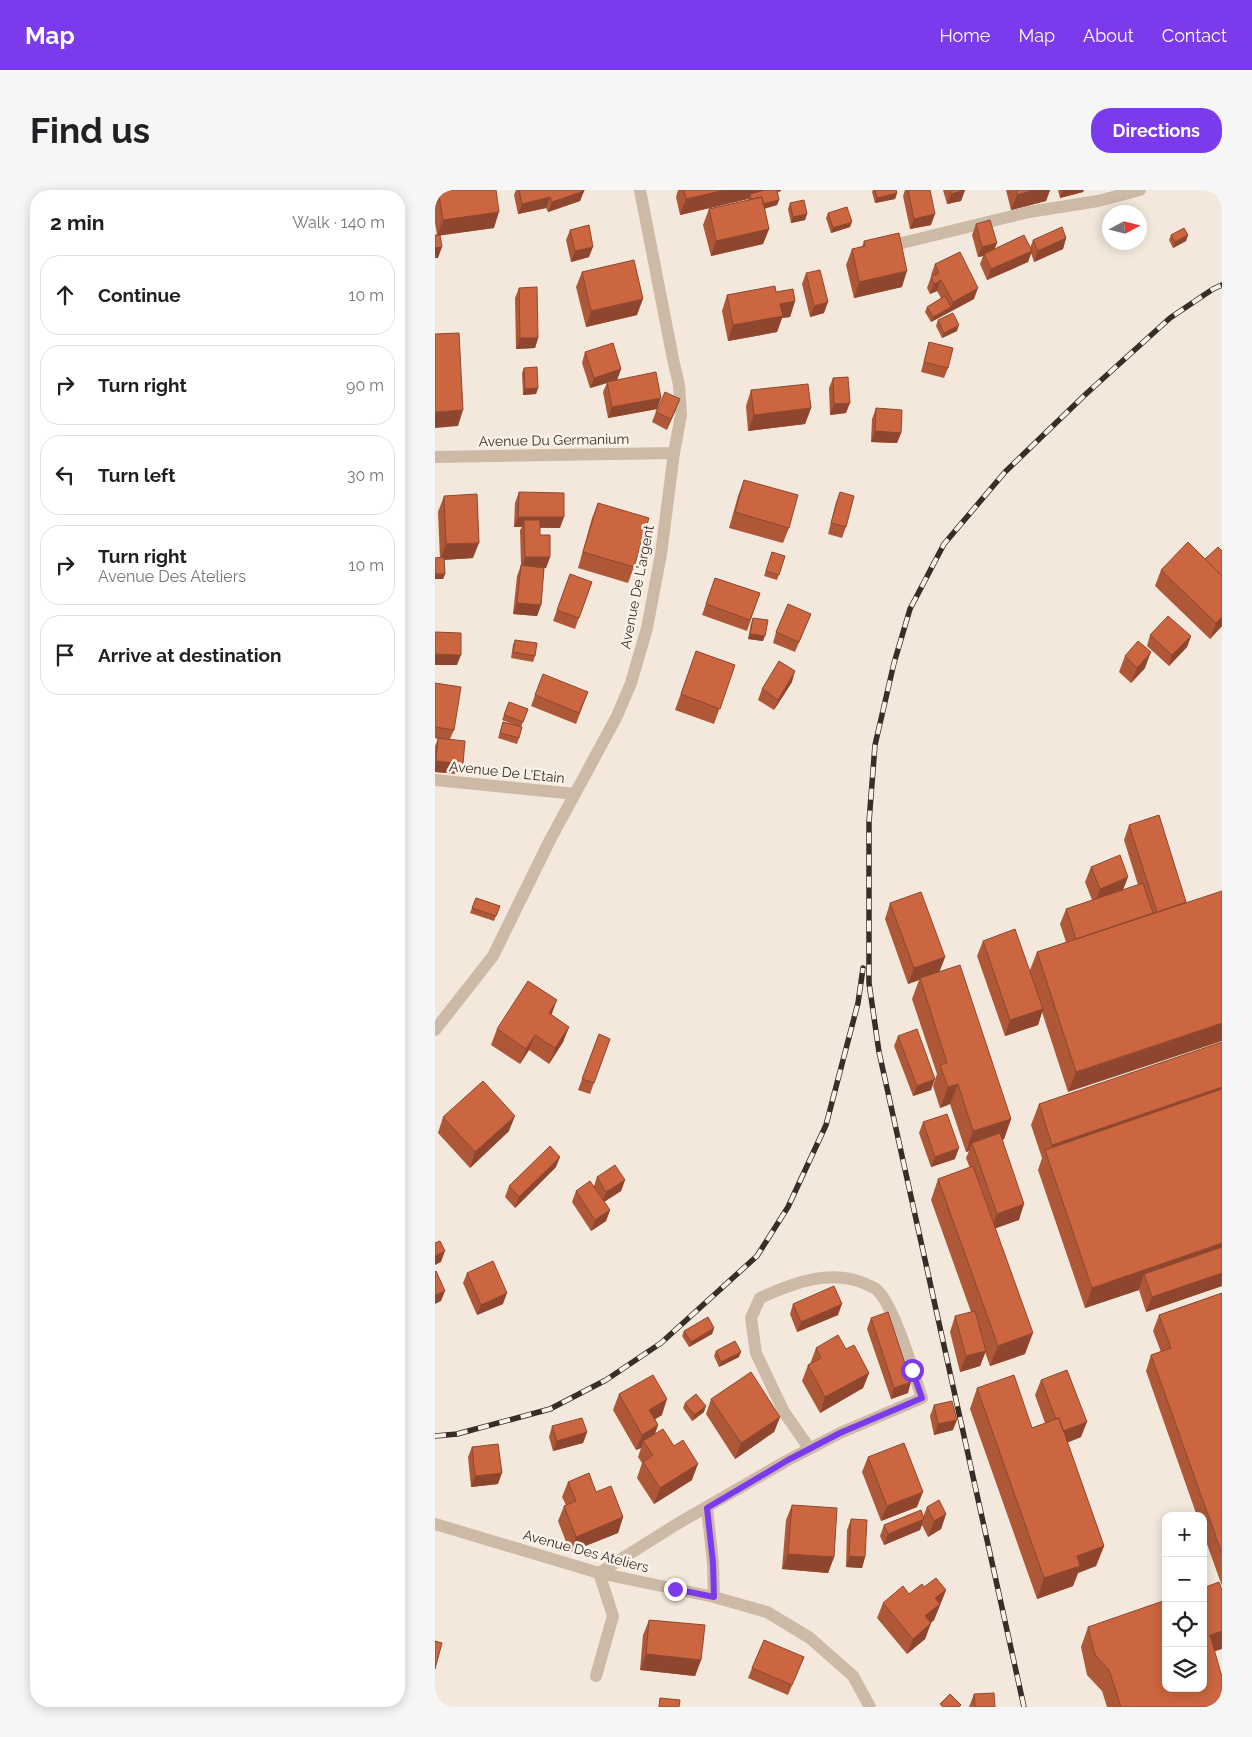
<!DOCTYPE html>
<meta charset="utf-8">
<style>
:root{--surface:#fff;--page:#f6f6f6;--text:#202124;--muted:#757577;--line:#e0e0e0;--accent:#7c3aed}
body{margin:0;font-family:Raleway,sans-serif;background:var(--page);color:var(--text)}
.controls{position:absolute;right:15px;bottom:15px;display:grid;overflow:hidden;border-radius:10px;box-shadow:0 2px 12px #0003}
.controls button{width:45px;height:45px;display:grid;place-items:center;padding:0;border:0;border-bottom:1px solid var(--line);background:var(--surface);color:var(--text);font:25px sans-serif}
.compass{position:absolute;left:667px;top:15px;width:45px;height:45px;border-radius:50%;background:var(--surface);box-shadow:0 2px 12px #0003;rotate:83deg}
.stop{position:absolute;width:15px;height:15px;margin:-11px;border:4px solid #7c3aed;border-radius:50%;background:#fff}
.stop.end{background:#7c3aed;border-color:#fff;box-shadow:0 1px 5px #0008}
.list{margin:0;padding:0;list-style:none}
h2{display:flex;justify-content:space-between;align-items:center;height:65px;margin:0;padding:0 20px;font-size:21px}
h2 small{font-size:16px;font-weight:400;color:var(--muted)}
.list li{display:grid;grid-template-columns:32px 1fr auto;gap:15px;align-items:center;box-sizing:border-box;height:80px;margin:0 10px 10px;padding:0 10px;border:1px solid var(--line);border-radius:20px}
.list b{display:block;font-size:19px;white-space:nowrap}
.list p{margin:0;font-size:16px;white-space:nowrap;color:var(--muted)}
.list em{font-size:16px;font-style:normal;color:var(--muted)}
.icon{flex:none;width:28px;height:28px;fill:none;stroke:currentColor;stroke-width:2;stroke-linecap:round;stroke-linejoin:round}
.map{position:relative;flex:none;width:787px;height:1517px;overflow:hidden;border-radius:20px}
header{display:flex;align-items:center;gap:30px;box-sizing:border-box;height:70px;padding:0 25px;background:var(--accent);color:#fff}
header strong{font-size:24px}
nav{display:flex;gap:28px;margin-inline-start:auto;font-size:18px}
.intro{display:flex;align-items:center;justify-content:space-between;box-sizing:border-box;height:120px;padding:0 30px}
h1{margin:0;font-size:35px}
.button{padding:12px 22px;border-radius:20px;background:var(--accent);color:#fff;font-size:18px;font-weight:700}
main{display:flex;gap:30px;padding:0 30px}
aside{flex:1;background:var(--surface);border-radius:20px;box-shadow:0 2px 12px #0003}
.map>svg:first-child{display:block}
.lines{fill:none;stroke-linecap:round;stroke-linejoin:round}
.minor{stroke:#ccb9a6;stroke-width:12}
.rail-casing{stroke:#382d27;stroke-width:5.5}
.rail{stroke:#faf2e8;stroke-width:4;stroke-dasharray:11;stroke-linecap:butt}
.wall{fill:#af5838}
.shaded-wall{fill:#8e472e}
.building{fill:#cb6641;stroke:#8e472e}
.route{stroke:#7c3aed;stroke-width:6}
.labels{text-anchor:middle;stroke-width:5;stroke-linejoin:round;paint-order:stroke}
.street-label{font-size:14px;fill:#382d27;stroke:#faf2e8}
</style>
<header>
<strong>Map</strong>
<nav><a>Home</a><a>Map</a><a>About</a><a>Contact</a></nav>
</header>
<div class="intro"><h1>Find us</h1><a class="button">Directions</a></div>
<main>
<aside>
<h2>2 min<small>Walk · 140 m</small></h2>
<ul class="list">
<li><svg class="icon" aria-label="ahead" viewBox="0 0 24 24"><path d="M12 20V5M6 11l6-6 6 6"/></svg><div><b>Continue</b></div><em>10 m</em></li>
<li><svg class="icon" aria-label="right" viewBox="0 0 24 24"><path d="M7 20v-9h11M14 6l5 5-5 5"/></svg><div><b>Turn right</b></div><em>90 m</em></li>
<li><svg class="icon" aria-label="left" viewBox="0 0 24 24"><path d="M17 20v-9H6M10 6l-5 5 5 5"/></svg><div><b>Turn left</b></div><em>30 m</em></li>
<li><svg class="icon" aria-label="right" viewBox="0 0 24 24"><path d="M7 20v-9h11M14 6l5 5-5 5"/></svg><div><b>Turn right</b><p>Avenue Des Ateliers</p></div><em>10 m</em></li>
<li><svg class="icon" aria-label="arrive" viewBox="0 0 24 24"><path d="M6 21V4h12l-3 4 3 4H6"/></svg><div><b>Arrive at destination</b></div></li>
</ul>
</aside>
<div class="map">
<svg width="787" height="1517" viewBox="0 0 787 1517">
<rect width="100%" height="100%" fill="#f3e8db"/>
<g class="lines">
<!-- minor -->
<path class="minor" d="M467,53l127,-31 69,-11 42,-11
M0,267l239,-4
M0,590l140,14
M0,840l58,-74 57,-116 67,-124 14,-33 16,-55 14,-74 13,-101 7,-38 -2,-30 -6,-26 -33,-169
M272,1318l6,55 1,34
M0,1334l164,49 115,24 53,15 43,26 43,38 17,31
M161,1486l17,-60 -14,-43 78,-49 111,-64 52,-27 82,-35c-9,-26 -27,-92 -46,-109 -2,-2 -7,-3 -10,-5 -35,-16 -73,-1 -106,14l-9,20 5,35 28,59 25,36"/>
<!-- rail casing -->
<g class="rail-casing">
<path id="rail" d="M0,1246l22,-2 93,-25 56,-29 55,-37 96,-87 31,-49 38,-82 32,-122 5,-35
M589,1517l-145,-655 -10,-69v-161l6,-77 19,-82 16,-54 34,-65 61,-72 82,-79 83,-75 43,-29 9,-4"/>
</g>
<!-- rail -->
<use href="#rail" class="rail"/>
</g>
<!-- wall -->
<path class="wall" d="M0,0h61l-2,38 -54,7 -2,23h-3v-23h2l-2,-12z
M81,0h68v1l-4,10 -32,11 -2,-4 -28,6 -4,-19z
M243,0h103v1l-4,1 2,8 -2,5 -13,4 5,20 -6,15 -52,12 -8,-31 6,-16 39,-9v-1l-68,16 -4,-18z
M438,0h23l1,3 -2,6 -20,4 -3,-11z
M470,0h25l1,35 -21,4 -7,-33z
M508,0h22l-4,11 -14,3z
M571,0h44l-4,11 -35,9z
M623,0h26l-1,2 -23,6z
M355,13l17,11 -2,6 -14,3 -3,-14z
M393,23l22,14 -19,6 -5,-15z
M541,34l21,19 -3,6 36,-1 3,-8 33,-2 -3,11 -29,13 -3,-9 -3,9 -41,18 -7,-16 3,-8 -5,1 -6,-22z
M135,40l19,27 -18,5 -5,-22z
M736,45h17l-2,6 -13,7 -4,-8z
M429,51l38,46 -48,11 -8,-33 6,-16 10,-2z
M500,74l39,35 -43,23 -6,-10 2,-5 14,-9 -4,-7 -7,3 -3,-6 4,-11 1,-1 -1,-1z
M147,82l55,43 -51,12 -10,-40z
M371,83l18,40 -14,4 -8,-33z
M84,98l19,50 -3,10 -19,1 -1,-51z
M341,102l19,9 -5,16 -8,1 -5,14 -49,9 -6,-30 5,-16z
M503,130l19,11 -15,7 -6,-12z
M494,152l19,26 -4,10 -23,-6 5,-19z
M150,162l36,17 -4,11 40,28 19,1 -9,21 -15,-8 5,-13 -49,9 -5,-26 4,-9 -17,5 -8,-25z
M89,178l14,20 -2,6 -13,1 -1,-22z
M398,188l13,35 -16,2 -1,-27z
M316,200l60,18 -6,16 -57,7 -2,-25z
M441,218l25,25 -4,10 -26,-1 1,-23z
M309,290l45,48 -6,15 -54,-15 9,-32z
M84,302l41,36h-20v7l10,22 -4,11h-2l-3,37 -4,11 -24,-2 4,-38 4,-11 -1,-35 2,-3h-8l1,-24z
M405,302l6,35 -4,11 -14,-4 8,-32z
M9,306l29,62 -29,2 1,14 -2,5 -3,-21 -2,-46z
M163,313l36,64 -6,16 -50,-15 14,-50z
M787,361v75l-12,13 -55,-53 6,-16 44,-11z
M337,362l13,4 -8,24 -13,-4z
M135,384l22,8 -17,47 -22,-8z
M280,388l45,15 -13,38 -45,-16z
M376,424l-16,38 -22,-9 3,-11z
M318,428l10,23 -15,-2 3,-16z
M715,445l41,1 -4,11 -18,19 -22,-20z
M80,450l20,16 -2,6 -22,-4 2,-13z
M261,461l39,14 -21,59 -39,-14z
M690,466l20,12 -14,15 -12,-11z
M357,492l-18,28 -16,-10 4,-11z
M0,493l19,47 -4,9 13,25 -4,10 -24,-2v-26l3,-7 -3,-1z
M153,502l-12,32 -45,-18 4,-11z
M74,512l19,7 -7,18 -2,11 -2,6 -19,-6 5,-16 10,2 -11,-4z
M694,635l57,77 -118,190 -26,-80 -4,13 -33,11 -28,-80 6,-15 47,29 7,-18 29,-10 -6,-18 6,-15 26,-9 -7,-18 6,-15 33,23 14,-5 -14,-45z
M41,708l24,8 -6,15 -24,-8z
M455,713l55,54 -6,15 72,147 -7,20 -2,1 17,80 -24,8 30,126 -35,12 -5,-14 -5,14 -20,6 -10,-40 5,-16 16,-4 -40,-112 7,-21 32,-11 -4,-10 3,-7 -3,1 -16,-48 -10,4 -7,-22 4,-12 -25,-75 7,-19 -11,4 -23,-65z
M116,825l18,12 -6,15 -14,22 -20,-14 -9,14 -29,-19 6,-16z
M164,844l11,5 -20,55 -12,-4z
M463,846l33,54 -18,6 -19,-50z
M604,914l183,182 -76,26 -7,-22 -54,18 -47,-138 4,-12 -11,-33z
M8,927l66,14 -39,37 -32,-35z
M488,932l32,37 -24,8 -12,-34z
M121,977l-41,41 -10,-11 4,-11z
M162,987l28,3 -4,11 -17,11 6,8 -4,11 -15,10 -19,-29 4,-11 18,-5z
M32,1083l36,31 -26,11 -14,-32z
M787,1103v293l-19,-53v-17h-6l-51,-145 5,-16 10,-3 -8,-21 6,-16z
M358,1114l45,11 -41,17 -7,-18z
M436,1128l37,75 -17,6 -24,-70z
M279,1138l-2,6 -23,13 -7,-11 2,-5z
M381,1158l30,1 23,24 -6,15 -43,25 -18,-32 6,-16 2,-1z
M281,1161l23,6 -20,10 -5,-11z
M606,1190l40,57 -14,6 37,103 -8,20 -18,7 -5,13 -36,13 -67,-190 7,-21 55,40 13,-5 -10,-28z
M184,1204l43,21 -7,4 3,6 -3,9 37,46 -38,24 -17,-26 5,-15 -4,-6 3,-9 -5,2 -23,-40z
M276,1209l69,18 -6,15 -39,27 -29,-45z
M250,1213l19,9 -12,9 -9,-13z
M499,1215l19,25 -19,5 -4,-19z
M117,1236l35,6 -4,11 -30,8 -4,-14z
M37,1257l26,37 -27,3 -3,-30z
M433,1267l49,50 -36,14 -19,-49z
M133,1292l28,10 27,25 -5,16 -48,19 -12,-31 6,-15 2,-1 -4,-8z
M357,1315l42,52 -6,16 -46,-4 4,-49z
M492,1317l19,7 -5,15 -13,8 -6,-12 -2,5 -36,15 -4,-9 4,-11 39,-8z
M416,1329l14,38 -3,11 -16,-1 1,-37z
M489,1397l22,3 -12,30 -3,3 -6,16 -18,15 -30,-36 6,-15 26,-9z
M214,1430l52,40 -6,16 -55,-6 3,-35z
M653,1437l126,24 8,56h-115l-5,-16 -15,-16 -6,-28z
M369,1467l-16,38 -40,-17 4,-10z
M539,1504l21,13h-26z"/>
<!-- shaded-wall -->
<path class="shaded-wall" d="M290,0h56v1l-30,7 -1,-4 -2,5 -68,16 6,-16z
M530,0l-4,11 -14,3 4,-10z
M599,0h16l-4,11 -35,9 6,-15z
M628,0h21l-1,2 -23,6z
M149,1l-4,10 -32,11 4,-10z
M462,3l-2,6 -20,4 2,-5z
M115,7l-4,11 -28,6 4,-10z
M344,10l-2,5 -26,7 2,-6z
M64,22l-5,16 -57,8 6,-16z
M372,24l-2,6 -14,3 2,-6z
M500,24l-4,11 -21,4 4,-10z
M417,32l-2,5 -19,6 2,-5z
M334,39l-6,15 -52,12 5,-15z
M753,45l-2,6 -13,7 2,-6z
M631,48l-3,11 -29,13 4,-11z
M562,53l-4,10 -9,1 -1,2 -5,1 4,-10z
M7,57l-4,11h-3v-10z
M158,57l-4,10 -18,5 4,-11z
M597,61l-4,11 -41,18 4,-11z
M472,81l-5,16 -48,11 5,-16z
M506,90l-4,11 -7,3 4,-10z
M543,98l-4,11 -43,23 2,-5 18,-10 2,-5z
M208,109l-6,16 -51,12 5,-16z
M360,111l-5,16 -8,1 -5,14 -49,9 5,-16 47,-21z
M393,112l-4,11 -14,4 4,-11z
M524,135l-2,6 -15,7 2,-5z
M85,148h18l-3,10 -19,1z
M186,179l-4,11 -27,8 4,-10z
M103,198l-2,6 -13,1 2,-6z
M226,208l-4,11 -49,9 4,-11z
M245,209l-4,10 -9,21 4,-11z
M415,213l-4,10 -16,2 4,-11z
M376,218l-6,16 -57,7 6,-16z
M28,220l-5,16 -23,2v-16z
M440,241l26,2 -4,10 -26,-1z
M83,327h46l-4,11 -36,-1v-7l-2,7h-8z
M44,353l-6,15 -33,2 6,-16z
M90,367h25l-4,11h-25z
M0,384h10l-2,5h-8z
M82,413l24,2 -4,11 -24,-2z
M787,427v9l-12,13 6,-16z
M315,444l15,2 -2,5 -15,-2z
M756,446l-4,11 -18,19 3,-11z
M716,462l-6,16 -14,15 6,-15z
M0,464l26,1 -4,10h-22z
M360,481l-3,11 -18,28 4,-10z
M1,571l27,3 -4,10 -24,-2v-9z
M693,687l-6,16 -28,11 6,-15z
M510,767l-6,16 -19,5 -1,2 -11,4 6,-16z
M122,810l-6,16 -2,-3z
M608,819l-5,16 -33,11 5,-16z
M787,833v18l-154,51 8,-20z
M134,837l-6,15 -14,22 6,-16z
M100,845l-6,15 -9,14 6,-15z
M500,889l-4,11 -18,6 4,-10z
M523,894l-8,20 -10,4 8,-21z
M787,897v18l-174,53 4,-13z
M80,926l-6,15 -39,37 5,-16z
M576,929l-7,20 -30,10 -2,-6 -3,8 -3,1 7,-21z
M524,958l-4,11 -24,8 4,-10z
M125,967l-4,10 -41,41 4,-11z
M190,990l-4,11 -19,12 4,-11z
M589,1014l-5,16 -28,10 6,-16z
M175,1020l-4,11 -15,10 4,-11z
M787,1053v18l-78,13 -5,16 -54,18 7,-20z
M10,1061l-4,11 -6,3v-9z
M787,1083v13l-76,26 6,-15z
M10,1101l-4,10 -6,3v-9z
M72,1103l-4,11 -26,11 4,-10z
M407,1114l-4,11 -41,17 4,-10z
M279,1138l-2,6 -23,13 2,-5z
M598,1143l-8,21 -35,12 8,-20z
M551,1161l-6,15 -20,6 6,-16z
M306,1162l-2,5 -20,10 2,-5z
M434,1183l-6,15 -43,25 5,-16z
M476,1192l-3,11 -17,6 3,-11z
M232,1209l-5,16 -18,11 5,-16z
M271,1216l-2,6 -12,9 2,-6z
M345,1227l-6,15 -39,27 6,-16z
M522,1230l-4,10 -19,5 4,-11z
M652,1232l-6,15 -26,10 5,-15z
M223,1235l-6,16h-9l-2,7 -5,2 6,-15z
M152,1242l-4,11 -30,8 4,-10z
M263,1274l-6,16 -38,24 6,-16z
M67,1283l-4,11 -27,3 4,-11z
M488,1302l-6,15 -36,14 6,-15z
M511,1324l-5,15 -13,8 6,-16z
M188,1327l-5,16 -48,19 6,-15z
M489,1329l-4,11 -36,15 4,-11z
M669,1356l-8,20 -18,7 -5,13 -36,13 7,-21 33,-22z
M353,1364l46,3 -6,16 -46,-4z
M414,1366l16,1 -3,11 -16,-1z
M511,1400l-12,30 -15,12 6,-16 10,-18z
M496,1433l-6,16 -18,15 6,-15z
M787,1441v18l-19,6 7,-20z
M211,1464l55,6 -6,16 -55,-6z"/>
<!-- building -->
<path class="building" d="M3,0h58l3,22 -56,8z
M84,0h65v1l-32,11 -2,-5 -28,7z
M249,0h41l-39,9z
M330,0h12l2,10 -16,4 -1,-7 -11,2 -1,-5z
M440,0h21l1,3 -20,5z
M473,0h22l5,24 -21,5z
M515,0h15l-14,4z
M581,0h18l-17,5z
M327,7l7,32 -53,12 -7,-32z
M369,10l3,14 -14,3 -3,-14z
M412,17l5,15 -19,6 -5,-15z
M555,30l7,23 -15,4 -6,-23z
M154,35l4,22 -18,4 -5,-21z
M627,37l4,11 -28,13 -5,-11z
M749,38l4,7 -13,7 -4,-7z
M464,43l8,38 -48,11 -7,-33 13,-3 -1,-5z
M0,45h5l2,12 -7,1z
M589,45l8,16 -41,18 -7,-15z
M525,62l18,36 -25,14 -12,-22 -7,4 -3,-7 8,-4 -4,-9z
M199,70l9,39 -52,12 -9,-39z
M385,80l8,32 -14,4 -8,-33z
M340,96l1,6 17,-3 2,12 -15,3 3,12 -50,9 -6,-30z
M102,97l1,51h-18l-1,-50z
M510,106l6,11 -18,10 -6,-10z
M518,123l6,12 -15,8 -6,-13z
M24,143l4,77 -28,2v-78z
M494,152l24,6 -5,20 -24,-6z
M178,153l8,26 -27,9 -9,-26z
M102,177l1,21 -13,1 -1,-21z
M221,182l5,26 -49,9 -5,-25z
M413,187l2,26 -16,1 -1,-26z
M373,194l3,24 -57,7 -3,-25z
M230,202l15,7 -9,20 -15,-7z
M441,218l26,2 -1,23 -26,-2z
M309,290l54,15 -9,33 -54,-16z
M84,302l45,1v24h-46z
M405,302l14,4 -8,31 -15,-4z
M42,304l2,49 -33,1 -2,-48z
M163,313l51,15 -15,49 -51,-15z
M89,330h16v15h10v22h-25z
M753,352l34,34v41l-6,6 -55,-53z
M783,357l4,4v25l-17,-17z
M337,362l13,4 -6,19 -13,-4z
M9,367l1,17h-10v-16z
M86,375l23,3 -3,37 -24,-2z
M135,384l22,8 -13,36 -22,-8z
M280,388l45,15 -10,27 -44,-16z
M353,414l23,10 -12,28 -23,-10z
M733,426l23,20 -19,19 -22,-20z
M318,428l15,2 -3,16 -15,-2z
M0,442l26,1v22l-26,-1z
M80,450l22,3 -2,13 -22,-4z
M703,451l13,11 -14,16 -12,-12z
M261,461l39,14 -15,44 -39,-15z
M344,471l16,10 -17,29 -16,-11z
M108,484l45,18 -9,21 -44,-18z
M0,493l26,4 -7,43 -19,-3z
M74,512l19,7 -5,13 -19,-7z
M68,532l19,5 -3,11 -19,-5z
M3,548l27,3 -2,23 -27,-3z
M724,625l27,87 -29,10 -28,-87z
M685,665l8,22 -28,12 -9,-22z
M708,693l10,30 -77,26 -10,-30z
M787,701v132l-146,49 -39,-120z
M486,702l24,65 -31,11 -24,-65z
M41,708l24,8 -4,10 -24,-8z
M580,739l28,80 -33,11 -27,-79z
M525,775l51,154 -38,12 -15,-47 -10,3 -8,-22 7,-2 -27,-85z
M93,791l29,19 -8,13 20,14 -14,21 -20,-13 -9,14 -29,-20z
M482,839l18,50 -18,7 -19,-50z
M164,844l11,5 -16,44 -12,-4z
M787,852v45l-170,58 -13,-41z
M48,891l32,35 -40,36 -32,-35z
M787,899v154l-130,45 -47,-138z
M512,924l12,34 -24,9 -12,-35z
M565,943l24,71 -27,10 -25,-71z
M115,956l10,11 -41,40 -10,-11z
M180,975l10,15 -19,12 -9,-15z
M538,976l60,167 -35,13 -60,-167z
M155,991l20,29 -15,10 -19,-29z
M5,1051l5,10 -10,5v-13z
M787,1057v26l-70,24 -8,-23z
M58,1071l14,32 -26,12 -14,-32z
M1,1081l9,20 -10,4v-23z
M399,1096l8,18 -41,18 -8,-18z
M787,1103v261l-71,-199 20,-7 -12,-33z
M540,1121l11,40 -20,5 -11,-40z
M453,1122l23,70 -17,6 -23,-70z
M273,1127l6,11 -23,14 -7,-11z
M403,1145l8,14 8,-4 15,28 -44,24 -17,-32 13,-7 -5,-10z
M300,1151l6,11 -20,10 -5,-11z
M632,1180l20,52 -24,9 -4,-13 -3,1 -15,-39z
M316,1182l29,45 -39,26 -30,-44z
M218,1185l14,24 -18,11 9,15 -16,10 -23,-41z
M579,1185l18,53 27,-10 45,128 -27,10 3,10 -36,12 -67,-190z
M261,1204l10,12 -12,9 -9,-12z
M517,1211l5,19 -19,4 -4,-19z
M147,1228l5,14 -30,9 -5,-15z
M228,1239l11,17 9,-6 15,24 -38,24 -17,-26 10,-7 -10,-14z
M469,1253l19,49 -36,14 -19,-49z
M63,1254l4,29 -27,3 -3,-29z
M154,1283l7,19 15,-6 12,31 -47,20 -12,-31 12,-5 -8,-19z
M504,1310l7,14 -12,7 -7,-14z
M357,1315l45,3 -3,49 -46,-3z
M486,1320l3,9 -36,15 -4,-9z
M416,1329l16,1 -2,37 -16,-1z
M501,1388l10,12 -11,8 5,6 -15,12 6,7 -18,16 -30,-36 20,-17 6,8 13,-10 2,3z
M784,1392l3,8v41l-12,4 12,42v30h-101l-12,-37 -14,-15 -7,-28 78,-27v88h37v-100z
M214,1430l56,5 -4,35 -55,-6z
M329,1450l40,17 -12,28 -40,-17z
M0,1451l7,2 -7,26z
M559,1503l1,14h-20l-1,-13z
M515,1504l11,11 -2,2h-16l-3,-3z
M225,1508l20,2 -1,7h-20z"/>
<g class="lines">
<!-- route -->
<path class="route" d="M240,1399l39,8 -1,-34 -6,-55 81,-48 52,-27 82,-35 -10,-28"/>
</g>
<g class="labels">
<!-- street labels -->
<g class="street-label">
<text transform="translate(119 250) rotate(-1)" y="5">Avenue Du Germanium</text>
<text transform="translate(202 397) rotate(-79)" y="5">Avenue De L'argent</text>
<text transform="translate(72 582) rotate(6)" y="5">Avenue De L'Etain</text>
<text transform="translate(151 1361) rotate(15)" y="5">Avenue Des Ateliers</text>
</g>
</g>
</svg>
<div class="controls">
<button>+</button>
<button>−</button>
<button><svg class="icon" aria-label="locate" viewBox="0 0 24 24"><circle cx="12" cy="12" r="6"/><path d="M12 2v4M12 18v4M2 12h4M18 12h4"/></svg></button>
<button><svg class="icon" aria-label="layers" viewBox="0 0 24 24"><path d="M12 4l9 5-9 5-9-5zM3 14l9 5 9-5"/></svg></button>
</div>
<svg class="compass" viewBox="-18 -18 36 36"><path d="M0-13l5 13h-10z" fill="#e53935"/><path d="M0 13l5-13h-10z" fill="#757577"/></svg>
<div class="stop" style="left:477px;top:1180px"></div>
<div class="stop end" style="left:240px;top:1399px"></div>
</div>
</main>
